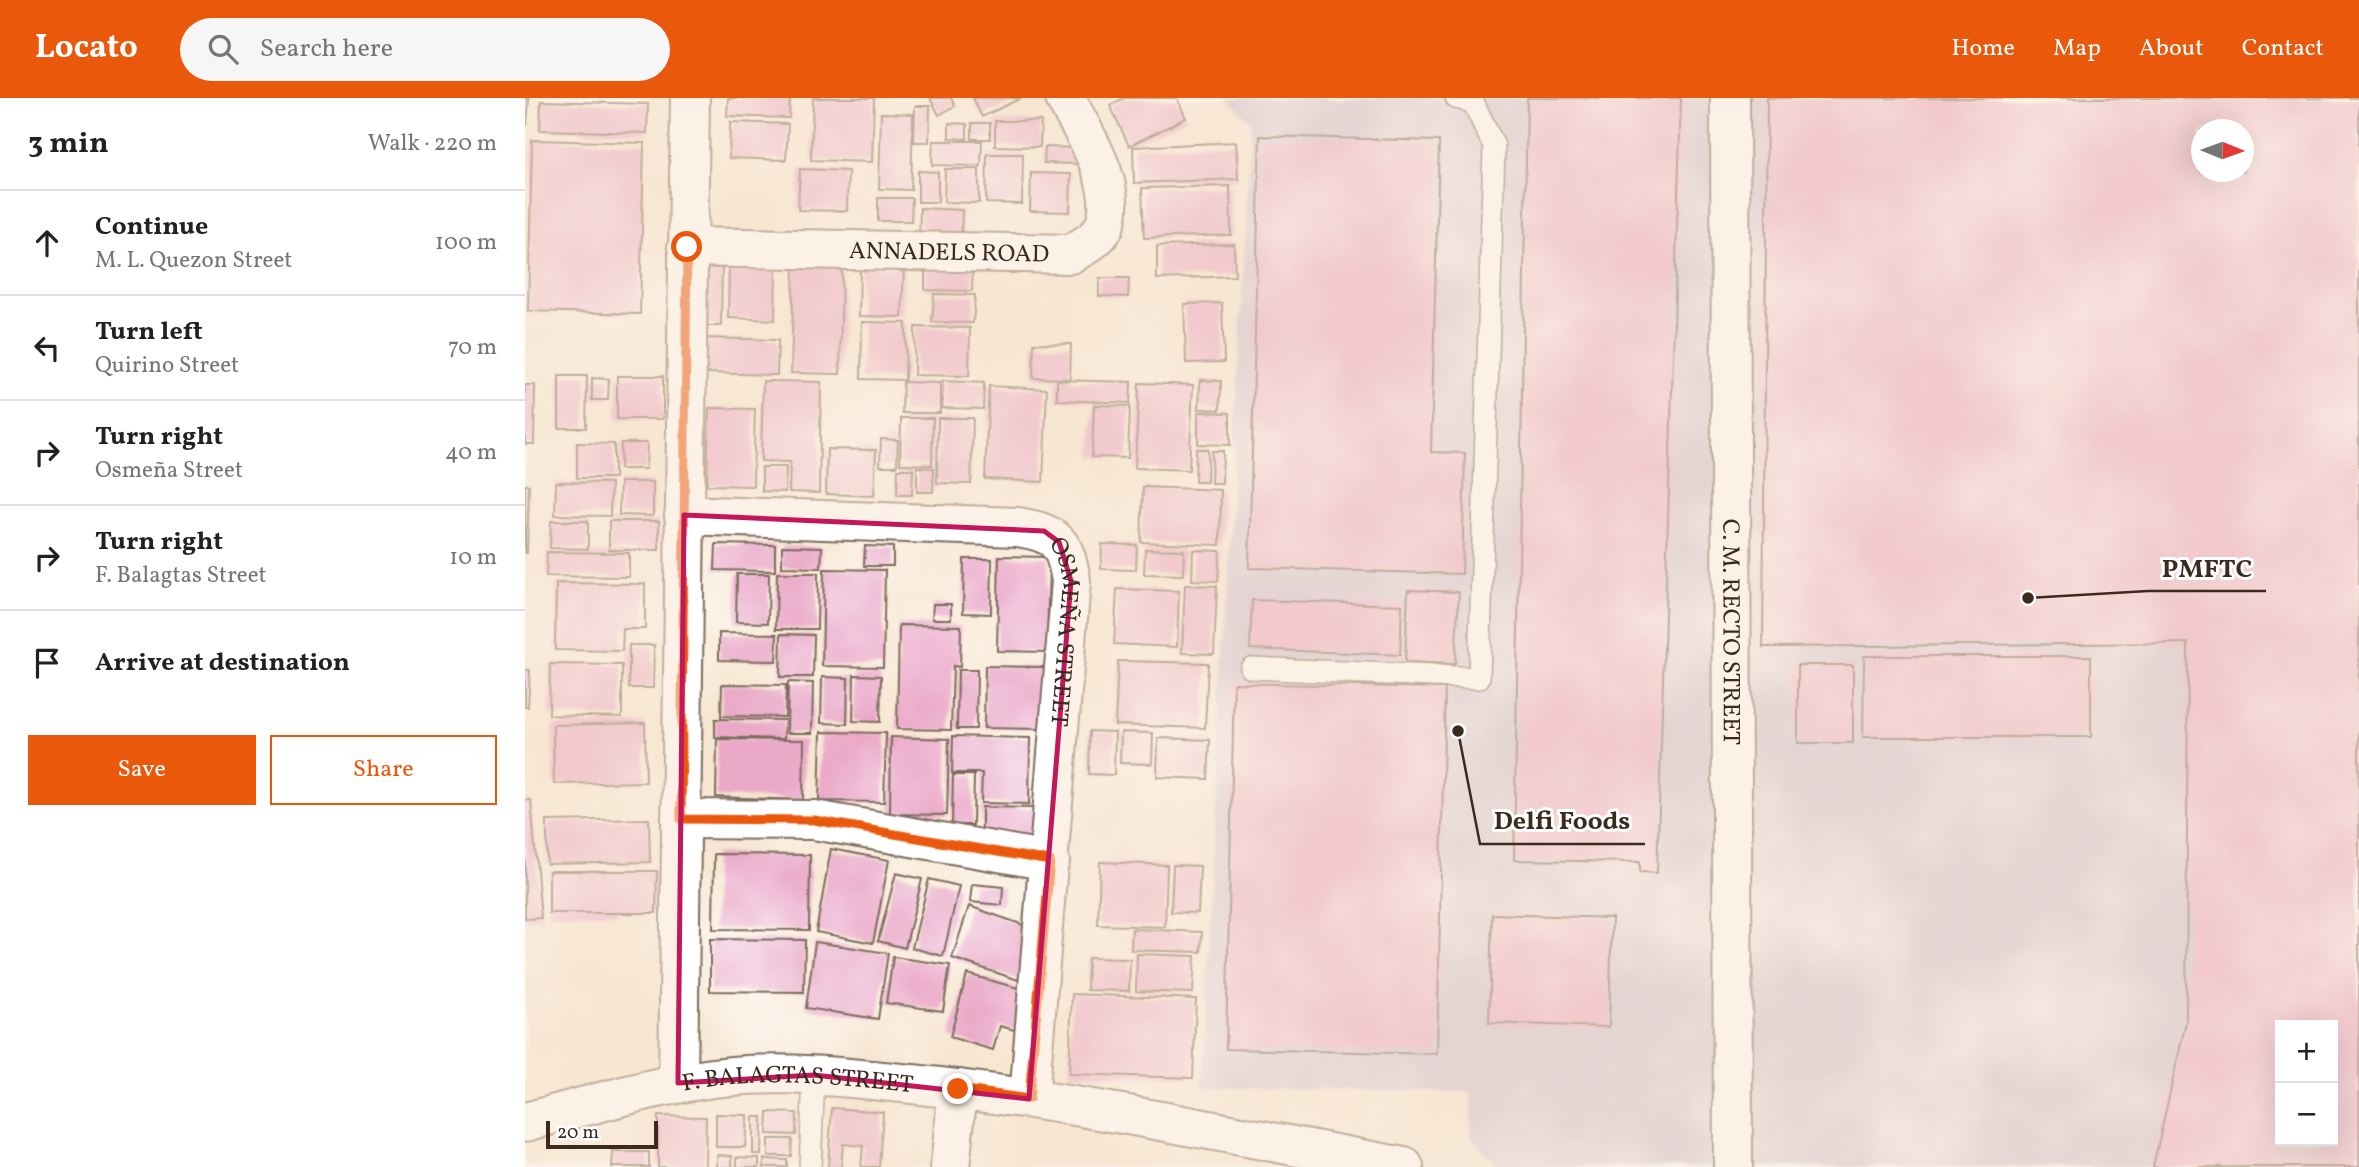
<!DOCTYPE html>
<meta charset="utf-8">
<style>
:root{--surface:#fff;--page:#f6f6f6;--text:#202124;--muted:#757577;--line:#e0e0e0;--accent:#ea580c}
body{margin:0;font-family:Vollkorn,serif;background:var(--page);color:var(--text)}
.controls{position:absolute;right:21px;bottom:21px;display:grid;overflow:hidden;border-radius:0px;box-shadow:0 7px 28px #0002}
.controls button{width:63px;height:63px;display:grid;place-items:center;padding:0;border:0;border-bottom:2px solid var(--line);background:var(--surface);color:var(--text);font:35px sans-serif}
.compass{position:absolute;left:1666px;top:21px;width:63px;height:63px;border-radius:50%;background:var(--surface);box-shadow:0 7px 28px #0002;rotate:91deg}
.scale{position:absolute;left:21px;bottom:18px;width:112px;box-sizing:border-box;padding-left:7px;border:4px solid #3b2a1e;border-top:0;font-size:19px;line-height:24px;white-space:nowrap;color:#3b2a1e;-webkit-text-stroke:5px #fff;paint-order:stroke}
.stop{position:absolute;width:21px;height:21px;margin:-16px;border:5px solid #ea580c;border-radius:50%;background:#fff}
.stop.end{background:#ea580c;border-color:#fff;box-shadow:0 2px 7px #0008}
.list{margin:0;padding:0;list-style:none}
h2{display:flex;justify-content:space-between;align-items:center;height:91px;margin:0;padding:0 28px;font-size:30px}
h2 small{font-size:23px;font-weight:400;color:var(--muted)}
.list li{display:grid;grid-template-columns:46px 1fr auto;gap:21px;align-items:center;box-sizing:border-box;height:105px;padding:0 28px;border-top:2px solid var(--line)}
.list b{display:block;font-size:26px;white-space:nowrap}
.list p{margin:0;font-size:23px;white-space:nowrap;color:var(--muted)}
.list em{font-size:23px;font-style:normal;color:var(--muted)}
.actions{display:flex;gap:14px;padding:21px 28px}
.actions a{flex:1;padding:16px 0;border:2px solid var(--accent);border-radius:0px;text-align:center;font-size:24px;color:var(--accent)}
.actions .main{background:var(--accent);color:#fff}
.icon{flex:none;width:38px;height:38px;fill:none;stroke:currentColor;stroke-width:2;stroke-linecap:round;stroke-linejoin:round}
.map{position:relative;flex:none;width:1834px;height:1069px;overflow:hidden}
header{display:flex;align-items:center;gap:42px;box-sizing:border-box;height:98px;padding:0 35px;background:var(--accent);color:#fff}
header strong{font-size:33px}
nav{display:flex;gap:38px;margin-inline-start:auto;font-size:24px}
.search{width:490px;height:63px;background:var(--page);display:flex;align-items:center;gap:18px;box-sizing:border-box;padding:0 24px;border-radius:38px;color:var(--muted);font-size:26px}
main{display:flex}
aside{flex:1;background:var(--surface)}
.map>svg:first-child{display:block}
.industrial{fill:#ccbed3;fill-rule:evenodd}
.building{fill:#eaa9c8;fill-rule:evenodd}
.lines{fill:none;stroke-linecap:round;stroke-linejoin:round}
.lane-casing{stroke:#7d6c5d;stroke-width:24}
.street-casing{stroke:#7d6c5d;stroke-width:42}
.secondary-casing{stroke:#7d6c5d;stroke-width:42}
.lane{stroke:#fff;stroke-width:21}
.street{stroke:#fff;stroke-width:38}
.secondary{stroke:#fff;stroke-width:38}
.route{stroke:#ea580c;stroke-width:9}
.marked{fill:none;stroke:#c2185b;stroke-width:5;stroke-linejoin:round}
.labels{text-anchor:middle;stroke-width:6;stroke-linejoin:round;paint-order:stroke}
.street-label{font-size:24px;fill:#3b2a1e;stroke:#fff}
.leader{fill:none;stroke:#3b2a1e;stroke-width:2.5}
.callout-dot{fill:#3b2a1e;stroke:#fff;stroke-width:2.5}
.callout-label{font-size:26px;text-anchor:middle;font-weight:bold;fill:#3b2a1e;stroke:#fff;stroke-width:6;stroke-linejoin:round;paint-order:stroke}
</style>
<header>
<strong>Locato</strong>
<div class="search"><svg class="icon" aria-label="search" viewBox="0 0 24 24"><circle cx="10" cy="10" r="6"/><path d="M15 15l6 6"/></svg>Search here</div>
<nav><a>Home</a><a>Map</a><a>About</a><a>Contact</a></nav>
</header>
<main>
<aside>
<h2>3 min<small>Walk · 220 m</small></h2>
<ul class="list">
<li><svg class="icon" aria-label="ahead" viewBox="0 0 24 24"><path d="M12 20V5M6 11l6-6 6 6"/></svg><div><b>Continue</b><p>M. L. Quezon Street</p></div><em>100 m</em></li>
<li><svg class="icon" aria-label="left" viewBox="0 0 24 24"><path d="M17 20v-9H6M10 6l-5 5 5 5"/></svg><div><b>Turn left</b><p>Quirino Street</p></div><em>70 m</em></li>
<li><svg class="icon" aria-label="right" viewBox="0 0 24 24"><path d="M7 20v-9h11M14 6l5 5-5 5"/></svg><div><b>Turn right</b><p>Osmeña Street</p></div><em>40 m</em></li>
<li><svg class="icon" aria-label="right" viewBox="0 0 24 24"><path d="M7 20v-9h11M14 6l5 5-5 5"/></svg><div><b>Turn right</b><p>F. Balagtas Street</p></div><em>10 m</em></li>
<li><svg class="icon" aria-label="arrive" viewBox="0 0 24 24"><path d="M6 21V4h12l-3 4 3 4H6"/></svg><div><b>Arrive at destination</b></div></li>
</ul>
<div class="actions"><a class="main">Save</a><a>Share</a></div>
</aside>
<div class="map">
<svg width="1834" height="1069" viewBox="0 0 1834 1069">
<rect width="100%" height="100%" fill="#fff"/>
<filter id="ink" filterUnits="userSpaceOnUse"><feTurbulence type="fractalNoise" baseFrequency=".0143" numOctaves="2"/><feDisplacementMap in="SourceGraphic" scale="14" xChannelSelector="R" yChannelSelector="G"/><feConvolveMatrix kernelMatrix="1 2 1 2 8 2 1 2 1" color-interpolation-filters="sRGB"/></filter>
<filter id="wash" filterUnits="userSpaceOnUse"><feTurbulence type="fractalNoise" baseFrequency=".00686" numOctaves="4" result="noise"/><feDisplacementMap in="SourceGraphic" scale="28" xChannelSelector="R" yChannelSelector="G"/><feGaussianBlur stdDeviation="1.57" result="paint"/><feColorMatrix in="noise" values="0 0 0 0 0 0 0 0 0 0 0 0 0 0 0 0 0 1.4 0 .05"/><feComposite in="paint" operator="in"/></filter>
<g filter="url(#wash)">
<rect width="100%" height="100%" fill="#f7e6d2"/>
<!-- industrial -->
<path class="industrial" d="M703,0h1131v1069h-860l-28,-29v-46l-269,-5 49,-965zM1676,32h42v42h-42zM1755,927h53v116h-53z"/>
<g id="blocks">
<!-- building -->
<path class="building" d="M0,0h4l-2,27h-2z
M203,0h62l-1,20 -62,-2z
M288,0h61l-2,64 -61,-2z
M405,0h21l4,8 -16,9z
M448,0h48l-39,19z
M599,0h53l9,20 -57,28 -19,-41z
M1002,0h154l-24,775 -17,-1v-10l-126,-2z
M1242,0h592v1069h-206l33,-145 2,-379 -425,4zM1676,32h42v42h-42zM1755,927h53v116h-53z
M16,3l107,3 -1,29 -107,-3z
M390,8h15l-1,36h-15z
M356,15l32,1 -2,76 -32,-1z
M470,23h46l-1,26 -45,-1z
M205,24l58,2 -2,36 -57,-2z
M424,25l18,1v15l-18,-1z
M447,25h18v16h-18z
M735,38l179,5 -8,311 34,1 -3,121 -213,-6z
M7,42l112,3 -4,171 -112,-3z
M408,43h49l-1,25 -49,-1z
M711,44l2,37 -104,4 -1,-36z
M520,49l32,1v16l-33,-1z
M462,56h36l-1,50 -36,-1z
M275,71l48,2 -1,40 -49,-1z
M420,71h34v34l-35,-1z
M393,73l20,1v30h-20z
M506,75l40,1 -1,38 -40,-1z
M705,88l1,49 -87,3 -2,-50z
M353,100h34l-1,23h-33z
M395,110l42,2 -1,31 -42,-2z
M709,146l1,32 -78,3v-33z
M400,164l48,1 -1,28 -47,-1z
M204,165l47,2 -1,55 -47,-2z
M269,167h48l-2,109 -49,-1z
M335,168l44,1 -2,50 -43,-1z
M179,169l18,1 -1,58h-18z
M574,180h30l-1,19 -29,-1z
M409,196l41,1 -2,28 -41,-1z
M697,205l2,59 -38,1 -2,-59z
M337,224l44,1 -1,57 -44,-1z
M390,229l55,1 -1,48 -55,-1z
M175,240l78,2 -1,35 -78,-2z
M509,245l37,1 -1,35 -37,-1z
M34,278h28l-1,52h-27z
M92,278h46v43h-46z
M67,280l17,1 -1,21h-16z
M532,282l74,2 -1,21 -73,-3z
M675,282l21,1 -1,29 -21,-1z
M238,283l58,1 -2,111 -30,-1 1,-30 -29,-1z
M418,283l41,2 -1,26 -41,-1z
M378,284l37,1v30h-38z
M614,285l54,2 -4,85 -54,-2z
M0,287h10l-1,59h-9z
M464,288l58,3 -4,93 -58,-3z
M569,307l36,1 -2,52 -36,-1z
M184,310l46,1 -2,77 -46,-1z
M673,314l32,1v32l-32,-1z
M376,320h32l-1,47 -32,-1z
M413,320h35l-2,66 -34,-1z
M356,341l17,1 -1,26h-17z
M52,345l37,1v34h-37z
M96,345h26l-1,26h-26z
M302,351l49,1 -2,46 -48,-2z
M671,351h12l-1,33h-12z
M687,353h11l-1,32h-11z
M237,369h24l-1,25 -23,-1z
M392,369l17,1 -1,24h-16z
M373,371h15l-1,26h-15z
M31,384l55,1 -1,33 -55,-1z
M95,384h33v34l-34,-1z
M0,387h4l-2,68h-2z
M618,389l78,3 -1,55 -79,-3z
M26,423h37v28l-38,-1z
M84,423h50v29h-50z
M191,446l59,1v26l-60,-1z
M577,446l35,1 -1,25 -35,-1z
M257,448l40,1 -1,21 -39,-1z
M340,448l28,1v19h-29z
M620,451l39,1 -1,25 -39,-1z
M668,452l27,1 -2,30 -26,-1z
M22,454l82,1v24l-83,-1z
M474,458l50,1 -2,95 -50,-1z
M439,461h28l-1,55 -28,-1z
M299,471l61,1 -2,97 -61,-1z
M252,475h41l-1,56h-41z
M212,476h32l-1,49 -32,-1z
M31,485l89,1v45h-22l-1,22 -67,-1z
M660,487l32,1 -3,68 -32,-1z
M592,491l62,2 -2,56 -63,-3z
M883,492l51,2 -4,72 -50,-2z
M727,502l150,5 -2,50 -150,-6z
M408,506h18v15h-19z
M374,527l62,1 -1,41 -7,-1 -2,64 -54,-1z
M194,535l58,1 -1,27 -57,-1z
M256,536l33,1 -1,42h-33z
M104,547h25l-1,43h-24z
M1339,558h227v81h-228z
M593,563l90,2 -3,65 -90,-3z
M25,566l72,1v52l-73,-2z
M1273,567h55v78h-55z
M460,568l61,1 -1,62 -61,-1z
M0,572h5l-2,37h-3z
M433,572h19l-1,59h-19z
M329,577l27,1 -1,46 -27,-1z
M297,579l26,1 -1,46 -26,-1z
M263,584l25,1 -1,50h-25z
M709,585l211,5 -8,366 -211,-5z
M197,586l64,1 -1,32 -64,-1z
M190,621l70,1 -1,19 -69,-2z
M120,625l1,59 -92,2 -1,-59z
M565,633l25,1 -1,43 -25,-1z
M296,634l65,1 -2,69 -65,-1z
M596,634l32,1 -1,31 -32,-1z
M428,638l77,2 -1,66 -48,-1 1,-30h-30z
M366,639l58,2 -2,76 -57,-1z
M633,640l52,2 -2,39 -51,-2z
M192,641l87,1 -1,60 -87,-3z
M428,677h21l-1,50h-21z
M0,702h6l10,118 -16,1z
M457,709l54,1 -1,30 -53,-2z
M124,721l1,43 -103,2v-43z
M306,751l58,11 -16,83 -57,-11z
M189,756l96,1 -1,75 -96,-1z
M575,764l67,3 -2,62 -67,-2z
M648,767l27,1 -2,47 -27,-1z
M24,773h108l-1,42h-107z
M371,775l26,6 -17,69 -27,-7z
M404,781l30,7 -16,70 -31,-8z
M447,786l31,3 -1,18 -32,-3z
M444,808l66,23 -17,51 -66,-22z
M967,816l120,4 -3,109 -120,-4z
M607,831l70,3 -1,20 -70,-2z
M185,841l95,1 -1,52 -94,-1z
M290,844l73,11 -10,66 -72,-11z
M612,856l58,2 -2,37 -57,-2z
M368,859l57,8 -7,46 -57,-8z
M563,860l42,1 -1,32 -42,-1z
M442,876l62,17 -11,40 -18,-5 -7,24 -43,-13z
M547,896l124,5 -3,79 -124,-4z
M307,1010l51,4 -4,55h-18l2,-21 -20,-2 -2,23h-13z
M243,1014l29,1 -1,22 -29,-1z
M191,1016l31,1 -2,32h-29z
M133,1018l48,1 -1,50h-47z
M228,1019h9l-1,37h-8z
M243,1041h24l-1,17h-23z
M88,1054h36v15h-37z
M192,1057l15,1v11h-15z
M212,1059l22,1v9h-22z
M239,1061l23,1v7h-23z"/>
</g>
</g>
<g filter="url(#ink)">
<use href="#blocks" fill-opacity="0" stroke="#7d6c5d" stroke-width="2"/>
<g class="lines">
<!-- lane casing -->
<g class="lane-casing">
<path id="lane" d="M726,570l228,10 15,-532 -21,-44 -17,-4
M285,1069l4,-92"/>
</g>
<!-- street casing -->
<g class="street-casing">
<g id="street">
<path id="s1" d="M162,149l383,7c13,-7 27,-14 34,-27 17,-39 -21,-96 -39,-129"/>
<path id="s2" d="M159,417l334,12c38,6 47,15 53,54l-42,518"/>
<path d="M156,721l133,1 236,41"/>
<path d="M153,985l12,-985"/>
<path d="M425,1069l8,-78"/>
</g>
</g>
<!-- secondary casing -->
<g class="secondary-casing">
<g id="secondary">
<path id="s3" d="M1205,0l3,1069"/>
<path id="s4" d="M0,1024c68,-17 137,-40 207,-46 60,-5 121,2 180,8 165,17 329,53 492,83"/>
</g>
</g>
<!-- lane -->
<use href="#lane" class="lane"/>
<!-- street -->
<use href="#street" class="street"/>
<!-- secondary -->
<use href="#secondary" class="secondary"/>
</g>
</g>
<g class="lines" filter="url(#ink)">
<!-- route -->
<path class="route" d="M162,149l-6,572 133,1 236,41 -21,238 -71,-10"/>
</g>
<!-- marked area -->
<path d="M0 0H1834V1069H0ZM159,417l360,16 15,11 12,39 -42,518 -215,-24 -136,8z" fill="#f7e6d2" fill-opacity=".55" fill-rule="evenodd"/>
<path class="marked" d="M159,417l360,16 15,11 12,39 -42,518 -215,-24 -136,8z"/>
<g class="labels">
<!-- street labels -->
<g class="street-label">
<text dy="8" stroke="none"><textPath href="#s1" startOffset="262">ANNADELS ROAD</textPath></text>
<text dy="8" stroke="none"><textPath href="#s3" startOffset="534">C. M. RECTO STREET</textPath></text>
<text dy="8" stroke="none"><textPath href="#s2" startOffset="469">OSMEÑA STREET</textPath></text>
<text dy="8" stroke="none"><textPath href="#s4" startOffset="278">F. BALAGTAS STREET</textPath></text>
</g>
</g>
<!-- callouts -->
<path class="leader" d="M1503 500L1623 493H1741M933 633L955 746H1120"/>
<g class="callout-dot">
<circle cx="1503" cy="500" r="7"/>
<circle cx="933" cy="633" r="7"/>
</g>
<g class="callout-label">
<text x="1682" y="479">PMFTC</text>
<text x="1037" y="731">Delfi Foods</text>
</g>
</svg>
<div class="controls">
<button>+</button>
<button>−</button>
</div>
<svg class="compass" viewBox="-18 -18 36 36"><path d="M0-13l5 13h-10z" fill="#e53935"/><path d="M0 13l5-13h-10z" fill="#757577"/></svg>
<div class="scale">20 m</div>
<div class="stop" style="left:162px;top:149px"></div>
<div class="stop end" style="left:433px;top:991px"></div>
</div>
</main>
